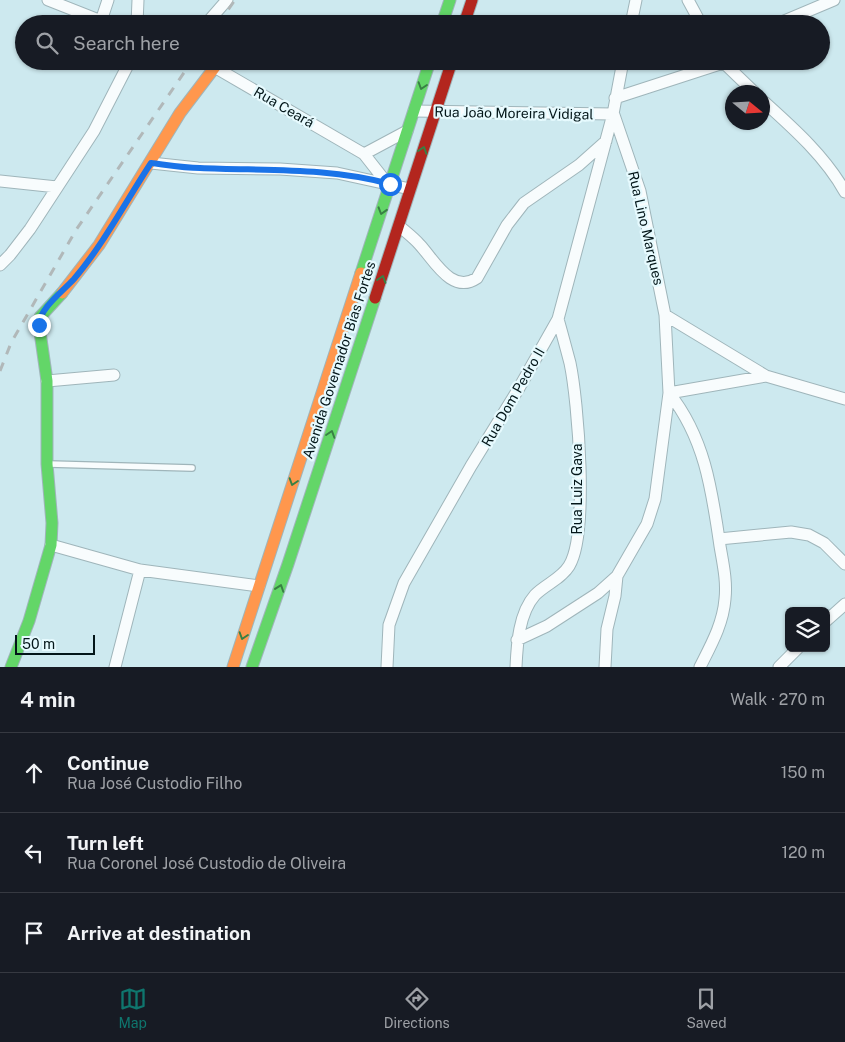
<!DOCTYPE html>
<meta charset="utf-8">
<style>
:root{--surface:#171b24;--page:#20242c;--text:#f1f3f6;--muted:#9ea1a6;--line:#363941;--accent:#0f766e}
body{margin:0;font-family:"Public Sans",sans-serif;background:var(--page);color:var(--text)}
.controls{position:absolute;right:15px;bottom:15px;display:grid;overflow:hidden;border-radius:8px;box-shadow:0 1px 4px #0004}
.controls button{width:45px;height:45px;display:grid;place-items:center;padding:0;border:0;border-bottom:1px solid var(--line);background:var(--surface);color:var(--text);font:25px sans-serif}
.compass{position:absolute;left:725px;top:85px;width:45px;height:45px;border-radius:50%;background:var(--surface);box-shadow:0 1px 4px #0004;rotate:108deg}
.scale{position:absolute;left:15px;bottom:12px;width:80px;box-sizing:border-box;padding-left:5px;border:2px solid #031619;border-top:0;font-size:14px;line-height:18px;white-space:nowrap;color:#031619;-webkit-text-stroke:4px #e6fafe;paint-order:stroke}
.stop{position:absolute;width:15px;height:15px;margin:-11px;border:4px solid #1a73e8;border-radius:50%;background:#fff}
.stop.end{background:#1a73e8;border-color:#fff;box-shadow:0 1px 5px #0008}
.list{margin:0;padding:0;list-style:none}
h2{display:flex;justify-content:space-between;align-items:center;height:65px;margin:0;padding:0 20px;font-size:21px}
h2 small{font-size:16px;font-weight:400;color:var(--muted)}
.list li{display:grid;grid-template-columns:32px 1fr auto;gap:15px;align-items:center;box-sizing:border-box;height:80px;padding:0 20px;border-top:1px solid var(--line)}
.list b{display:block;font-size:19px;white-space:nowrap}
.list p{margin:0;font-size:16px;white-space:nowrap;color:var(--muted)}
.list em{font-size:16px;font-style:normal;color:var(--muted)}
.icon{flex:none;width:28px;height:28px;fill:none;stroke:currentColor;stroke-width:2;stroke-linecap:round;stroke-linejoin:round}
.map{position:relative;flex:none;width:845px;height:667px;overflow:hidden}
.search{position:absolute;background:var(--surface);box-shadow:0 1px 4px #0004;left:15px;right:15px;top:15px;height:55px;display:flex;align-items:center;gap:12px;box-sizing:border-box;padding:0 18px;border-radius:28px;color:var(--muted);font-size:19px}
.sheet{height:305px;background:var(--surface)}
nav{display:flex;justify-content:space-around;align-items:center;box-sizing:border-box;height:70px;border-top:1px solid var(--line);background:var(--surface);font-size:14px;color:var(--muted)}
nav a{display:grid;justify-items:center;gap:2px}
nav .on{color:var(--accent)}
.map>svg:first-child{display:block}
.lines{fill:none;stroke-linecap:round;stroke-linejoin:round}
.lane-casing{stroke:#9fb5ba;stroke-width:8}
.street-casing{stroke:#9fb5ba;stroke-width:13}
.fast-casing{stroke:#9fb5ba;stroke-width:13}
.slow-casing{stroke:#9fb5ba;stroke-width:13}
.jam-casing{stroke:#9fb5ba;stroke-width:13}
.lane{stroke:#f8fcfd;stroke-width:5.5}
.street{stroke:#f8fcfd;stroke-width:11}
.fast{stroke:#63d668;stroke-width:11}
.slow{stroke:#ff974d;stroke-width:11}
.jam{stroke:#b3261e;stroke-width:11}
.rail{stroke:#b1b8b9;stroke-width:3;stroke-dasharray:9 9;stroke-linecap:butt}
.oneway{stroke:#388044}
.route{stroke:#1a73e8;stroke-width:6}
.labels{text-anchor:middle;stroke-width:4.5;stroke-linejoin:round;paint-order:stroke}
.street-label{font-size:14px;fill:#031619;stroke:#e6fafe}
</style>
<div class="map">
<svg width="845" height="667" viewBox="0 0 845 667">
<rect width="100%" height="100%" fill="#cde9ef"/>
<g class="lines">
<!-- lane casing -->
<g class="lane-casing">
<path id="lane" d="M49,464l143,4"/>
</g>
<!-- street casing -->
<g class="street-casing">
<path id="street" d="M48,0l61,24
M688,0l13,24
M101,21l7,-21
M137,24l1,-24
M206,24l21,-24
M631,24l5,-24
M777,24l57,-24
M204,61l160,93 22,28
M722,61l32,31
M615,98l108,-35
M762,100c30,27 63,56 83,92
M414,111l199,3
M364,154l43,-23
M151,163l47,5 82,1 57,4 73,16
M0,181l57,6
M399,226c7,6 15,12 21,19 14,15 32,50 57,33l30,-53 17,-22 55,-38 27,-24
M0,265l10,-10 20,-26 64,-98 36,-70
M665,315l101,61
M47,381l67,-6
M669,393c36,45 43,98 51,153 3,18 7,35 5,53 -2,25 -14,46 -25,68
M669,393l97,-17 79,23
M719,539l72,-7 18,3 15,8 21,21
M51,545l89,25 119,16
M826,621l19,-17
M517,640l30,-14 51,-33 19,-17 30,-52 8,-25 14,-106 -4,-78 -25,-124 -26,-76
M115,667l25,-97
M387,667l2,-42 15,-42 67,-117 48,-78 39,-69 55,-205 10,-53
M516,667c1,-23 3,-54 19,-72 11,-11 26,-16 34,-29 20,-32 9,-165 1,-203 -4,-15 -8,-30 -12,-44
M605,667l2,-38 8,-33 2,-20
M779,667l19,-19"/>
</g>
<!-- fast casing -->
<g class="fast-casing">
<path id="fast" d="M442,24l8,-24
M361,273l69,-212
M11,667l18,-46 22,-76 1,-22 -5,-59v-83l-8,-56 1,-8 22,-24
M252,667l36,-103 87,-266"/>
</g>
<!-- slow casing -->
<g class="slow-casing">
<path id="slow" d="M62,293l37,-48 81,-132 35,-46
M233,667l128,-394"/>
</g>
<!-- jam casing -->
<g class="jam-casing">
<path id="jam" d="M464,24l8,-24
M375,298l77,-237"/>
</g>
<!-- lane -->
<use href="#lane" class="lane"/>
<!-- street -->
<use href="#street" class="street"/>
<!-- fast -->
<use href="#fast" class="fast"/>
<!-- slow -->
<use href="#slow" class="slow"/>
<!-- jam -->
<use href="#jam" class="jam"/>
<!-- rail -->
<path class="rail" d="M218,24l17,-24
M0,371l11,-28 65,-113 116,-169"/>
</g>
<!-- one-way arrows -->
<defs><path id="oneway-chevron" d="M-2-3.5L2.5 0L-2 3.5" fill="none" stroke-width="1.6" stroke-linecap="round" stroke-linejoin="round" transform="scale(1.25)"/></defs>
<g class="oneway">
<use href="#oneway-chevron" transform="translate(422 86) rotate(108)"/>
<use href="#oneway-chevron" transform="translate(423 150) rotate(-72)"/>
<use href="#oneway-chevron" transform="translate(382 211) rotate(107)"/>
<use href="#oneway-chevron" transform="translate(382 279) rotate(-72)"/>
<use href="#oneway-chevron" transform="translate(331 434) rotate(-72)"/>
<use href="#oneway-chevron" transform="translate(293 482) rotate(108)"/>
<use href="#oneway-chevron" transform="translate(280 588) rotate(-71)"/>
<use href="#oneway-chevron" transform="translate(243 636) rotate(108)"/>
</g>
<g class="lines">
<!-- route -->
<path class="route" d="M39,325c0,-16 24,-34 35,-46 29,-34 52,-78 77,-116 16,2 33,5 49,5 64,3 128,-1 190,16"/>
</g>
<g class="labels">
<!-- street labels -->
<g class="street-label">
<text transform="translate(284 107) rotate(30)" y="5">Rua Ceará</text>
<text transform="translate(514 113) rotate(1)" y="5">Rua João Moreira Vidigal</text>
<text transform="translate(646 228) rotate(77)" y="5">Rua Lino Marques</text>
<text transform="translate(339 360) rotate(-72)" y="5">Avenida Governador Bias Fortes</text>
<text transform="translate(513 397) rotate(-60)" y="5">Rua Dom Pedro II</text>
<text transform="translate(577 489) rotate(-90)" y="5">Rua Luiz Gava</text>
</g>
</g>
</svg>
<div class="controls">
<button><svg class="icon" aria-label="layers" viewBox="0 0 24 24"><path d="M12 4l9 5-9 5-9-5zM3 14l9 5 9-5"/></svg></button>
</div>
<svg class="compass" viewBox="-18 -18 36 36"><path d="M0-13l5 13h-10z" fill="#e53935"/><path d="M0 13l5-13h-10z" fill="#9ea1a6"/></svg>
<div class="scale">50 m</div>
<div class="stop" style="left:390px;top:184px"></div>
<div class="stop end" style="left:39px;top:325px"></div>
<div class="search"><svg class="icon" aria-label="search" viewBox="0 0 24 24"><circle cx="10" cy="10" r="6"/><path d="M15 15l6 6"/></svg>Search here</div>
</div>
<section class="sheet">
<h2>4 min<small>Walk · 270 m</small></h2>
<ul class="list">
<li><svg class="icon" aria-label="ahead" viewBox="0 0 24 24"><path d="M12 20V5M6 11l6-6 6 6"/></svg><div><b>Continue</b><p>Rua José Custodio Filho</p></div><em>150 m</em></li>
<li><svg class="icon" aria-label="left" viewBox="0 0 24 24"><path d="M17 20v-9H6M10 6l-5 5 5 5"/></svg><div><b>Turn left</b><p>Rua Coronel José Custodio de Oliveira</p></div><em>120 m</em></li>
<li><svg class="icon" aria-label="arrive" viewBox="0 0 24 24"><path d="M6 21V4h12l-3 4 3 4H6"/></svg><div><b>Arrive at destination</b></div></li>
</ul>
</section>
<nav>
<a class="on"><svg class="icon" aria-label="map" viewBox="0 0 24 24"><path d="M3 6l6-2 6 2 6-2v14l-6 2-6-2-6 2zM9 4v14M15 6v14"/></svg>Map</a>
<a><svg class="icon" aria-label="directions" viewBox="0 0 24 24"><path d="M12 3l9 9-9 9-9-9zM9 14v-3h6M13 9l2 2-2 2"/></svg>Directions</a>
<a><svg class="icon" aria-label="saved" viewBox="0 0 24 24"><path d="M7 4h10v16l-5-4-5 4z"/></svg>Saved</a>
</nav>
